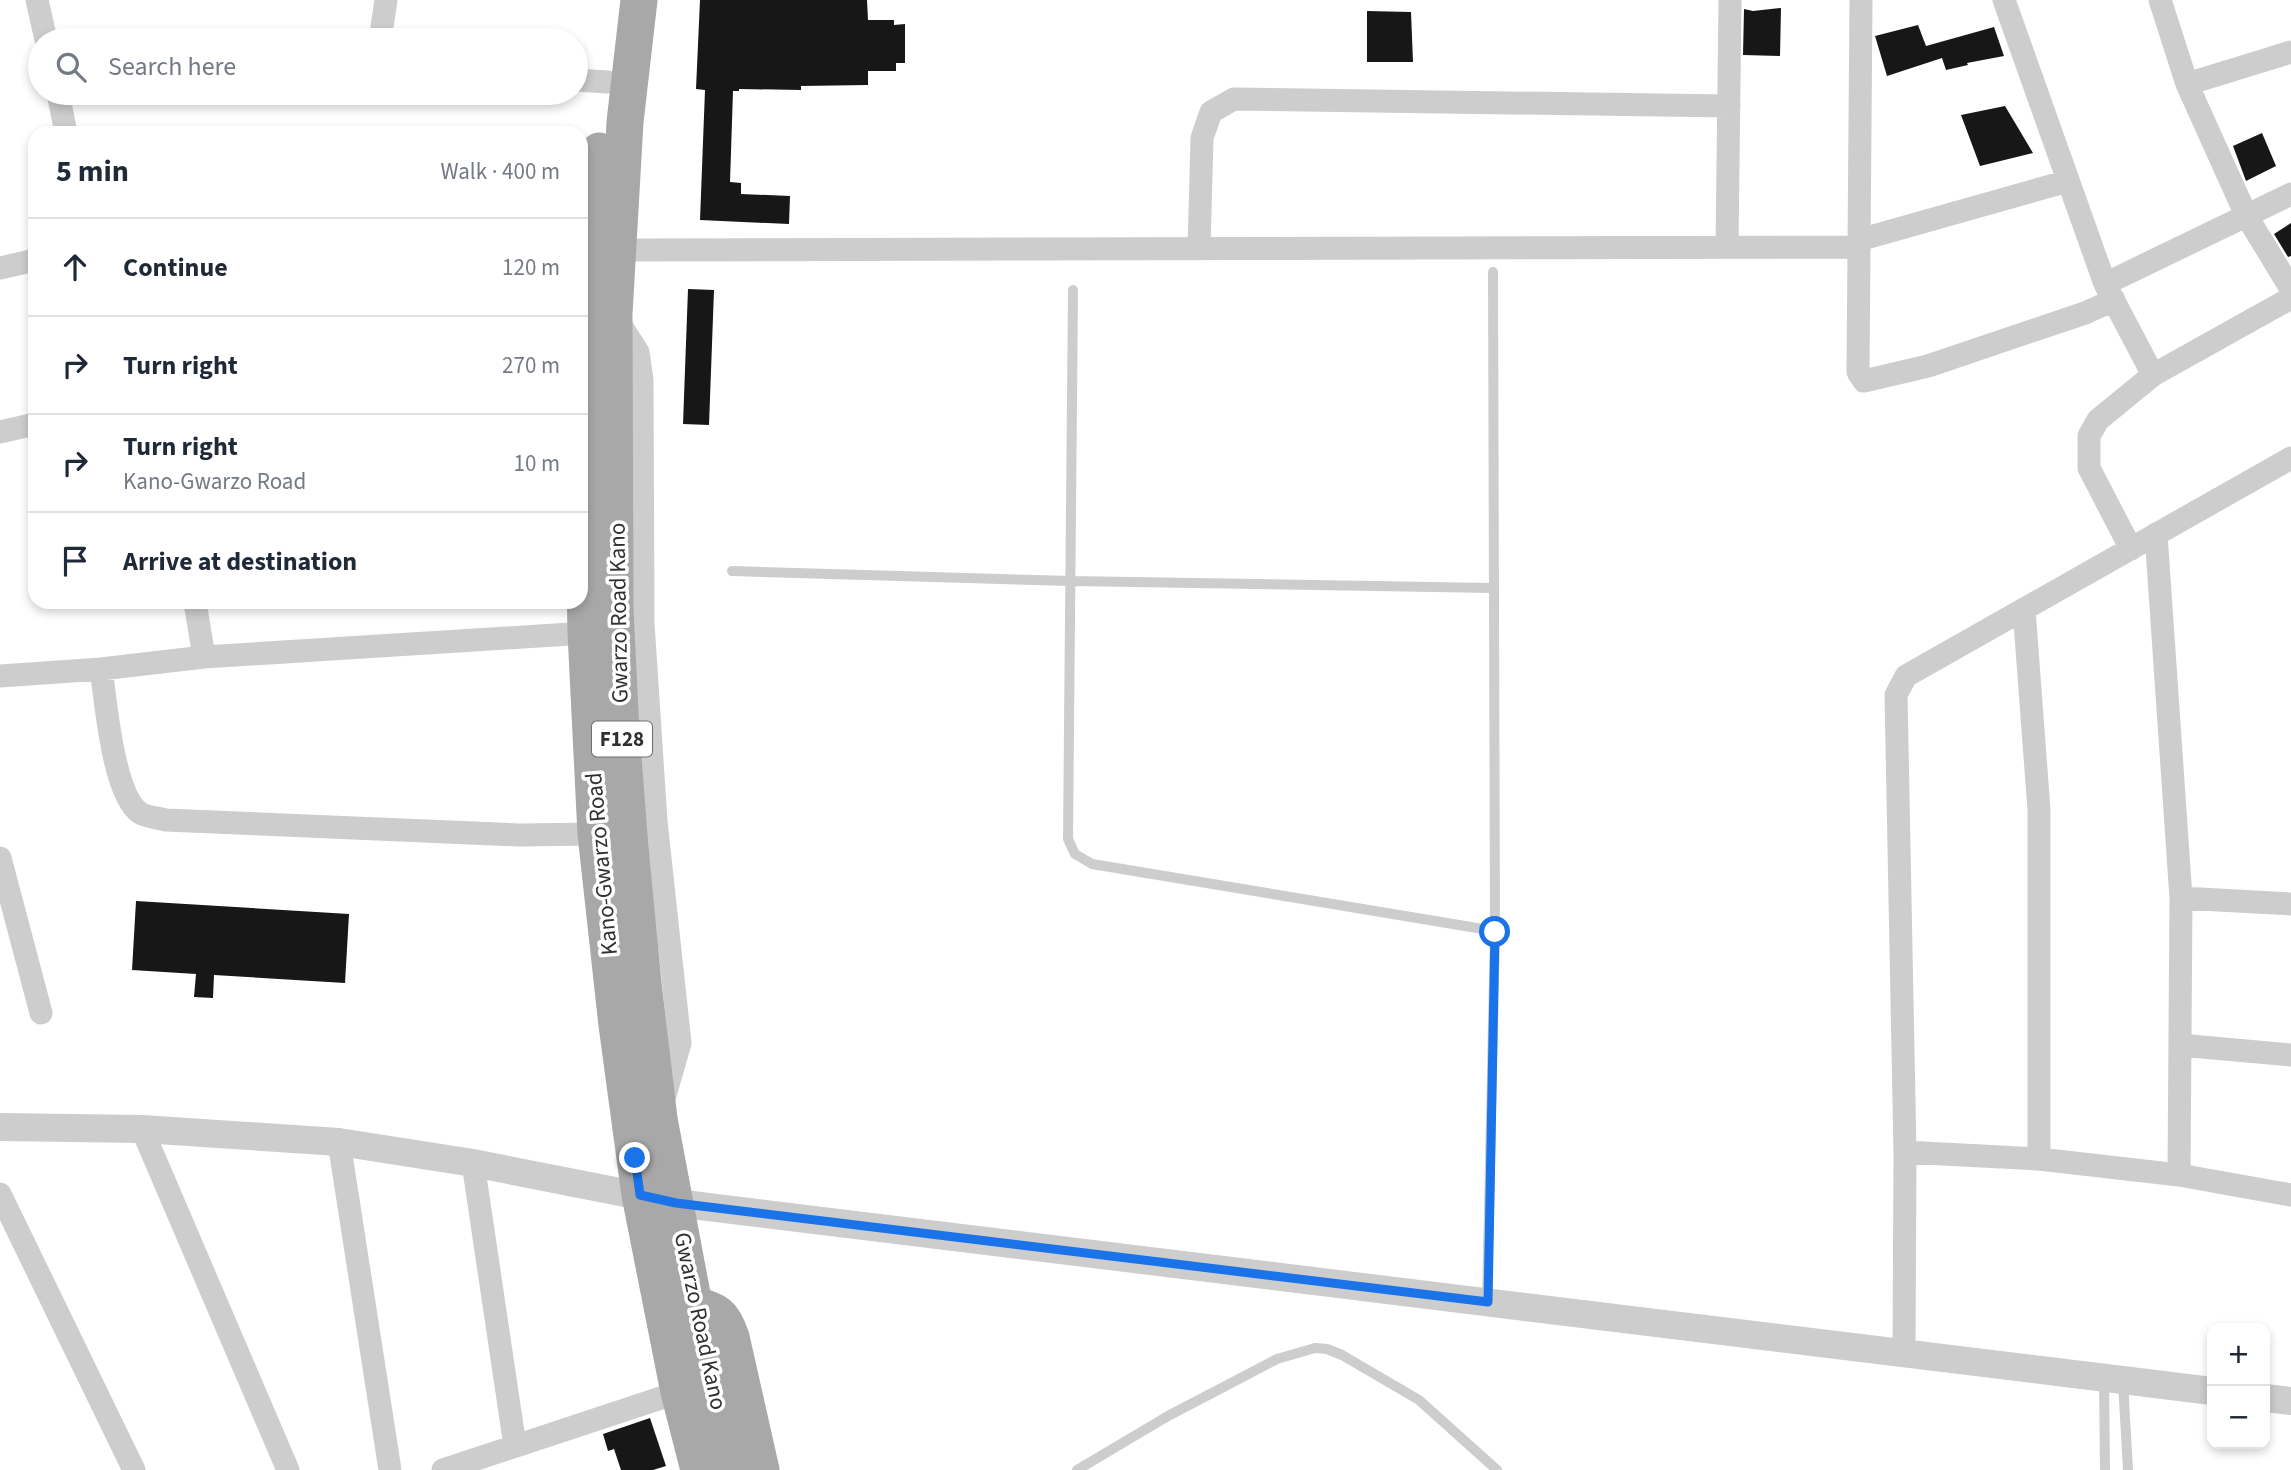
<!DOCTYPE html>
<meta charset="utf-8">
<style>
:root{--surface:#fff;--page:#f6f6f7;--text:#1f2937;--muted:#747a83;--line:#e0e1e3}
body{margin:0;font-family:"Source Sans 3",sans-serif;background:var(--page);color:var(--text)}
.controls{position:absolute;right:21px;bottom:21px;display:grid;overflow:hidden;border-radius:14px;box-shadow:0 4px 10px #0003}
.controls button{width:63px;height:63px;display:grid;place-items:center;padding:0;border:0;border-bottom:2px solid var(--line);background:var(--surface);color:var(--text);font:35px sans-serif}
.stop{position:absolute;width:21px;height:21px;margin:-16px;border:5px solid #1a73e8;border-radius:50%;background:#fff}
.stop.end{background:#1a73e8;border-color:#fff;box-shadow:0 2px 7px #0008}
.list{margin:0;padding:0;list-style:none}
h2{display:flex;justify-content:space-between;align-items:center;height:91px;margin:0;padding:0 28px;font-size:30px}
h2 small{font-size:23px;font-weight:400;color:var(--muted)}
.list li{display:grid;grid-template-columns:46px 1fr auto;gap:21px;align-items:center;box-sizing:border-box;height:98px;padding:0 28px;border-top:2px solid var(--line)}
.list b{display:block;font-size:26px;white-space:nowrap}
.list p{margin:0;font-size:23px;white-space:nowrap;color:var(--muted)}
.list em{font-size:23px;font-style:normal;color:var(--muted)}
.icon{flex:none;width:38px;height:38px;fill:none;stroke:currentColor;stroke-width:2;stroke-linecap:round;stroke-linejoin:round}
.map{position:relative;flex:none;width:2291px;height:1470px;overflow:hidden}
.search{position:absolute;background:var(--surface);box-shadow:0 4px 10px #0003;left:28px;top:28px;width:560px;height:77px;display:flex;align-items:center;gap:18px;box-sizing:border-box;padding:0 24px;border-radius:38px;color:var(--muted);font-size:26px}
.panel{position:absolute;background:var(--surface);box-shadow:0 4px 10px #0003;left:28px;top:126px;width:560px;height:483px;border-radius:21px}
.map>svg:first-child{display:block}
.building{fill:#171717}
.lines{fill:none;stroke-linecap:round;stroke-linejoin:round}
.service{stroke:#cdcdcd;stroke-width:10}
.minor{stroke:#cdcdcd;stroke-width:23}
.tertiary{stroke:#cdcdcd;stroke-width:28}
.primary{stroke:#a8a8a8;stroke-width:37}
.route{stroke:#1a73e8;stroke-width:9}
.labels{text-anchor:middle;stroke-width:7;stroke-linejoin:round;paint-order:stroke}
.shield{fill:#fff;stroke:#6e6e6e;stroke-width:2}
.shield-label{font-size:21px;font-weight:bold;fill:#303030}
.street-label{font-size:23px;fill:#303030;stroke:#fff}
</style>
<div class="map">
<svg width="2291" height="1470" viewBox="0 0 2291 1470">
<rect width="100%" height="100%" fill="#fff"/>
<!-- building -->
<path class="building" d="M700,0h167l1,20h26v5l11,-1v39h-9v8h-28v14l-67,1v4l-62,-1v2h-6l-3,91 11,1v11l49,2 -1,28 -89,-4 5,-130 -9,-1z
M1781,8l-1,48 -37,-1 1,-46 9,2z
M1367,11l44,1 2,50h-46z
M1918,25l8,21 68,-19 10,29 -37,7 1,2 -22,5 -4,-12 -55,18 -12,-40z
M2005,106l28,47 -53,13 -19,-51z
M2262,133l14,33 -30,15 -13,-35z
M2291,223v33l-3,1 -14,-23z
M688,289l26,1 -5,135 -26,-1z
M136,901l213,13 -4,69 -131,-8 -1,23 -19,-1 2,-23 -64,-4z
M650,1418l16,48 -13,4h-32l-7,-21 -6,2 -5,-17z"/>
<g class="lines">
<!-- service -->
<path class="service" d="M1073,290l-5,549 7,15 17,10 403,67
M732,571l339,10 422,7
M1487,1302l8,-371 -2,-659
M2104,1380l1,90
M2123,1382l5,88
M1077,1470l91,-54 109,-57 38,-11 12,1 15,6 77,45 78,70"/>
<!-- minor -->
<path class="minor" d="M37,0l9,40
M1861,0l-3,372 6,9 64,-15 157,-53 29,-13
M2004,0l101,284 48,91
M2160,0l27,84 59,131 45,74
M380,40l6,-40
M576,80l31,2
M2187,84l104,-32
M58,93l8,40
M1859,240l209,-59
M1727,247l3,-247
M1199,248l3,-110 9,-26 23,-13 495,7
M616,250l1243,-3
M0,268l35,-8
M2105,284l186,-90
M616,318l22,34 4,28 1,243 13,198 24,222 -16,56
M0,432l35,-8
M2156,534l25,364 -2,277
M2131,549l-42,-81v-32l9,-16 55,-45 138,-77
M195,602l9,55
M2024,609l15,201v349
M101,669c5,33 12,126 39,144 6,4 18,5 26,7l353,15 77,-1
M0,676l101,-7 103,-12 382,-24
M0,858l41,155
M2181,898l110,6
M2180,1045l111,10
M142,1129l146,341
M339,1142l51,328
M1905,1152l134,7 140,16 112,20
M473,1163l42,283
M0,1194l134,276
M1904,1353l1,-201 -9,-457 10,-19 385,-218
M443,1470l236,-78"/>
<!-- tertiary -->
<path class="tertiary" d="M0,1127l142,2 197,13 134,21 203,40 1536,188
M2265,1398l26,3"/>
<!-- primary -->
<path class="primary" d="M639,0l-14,122 -11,192 1,296 6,122 9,116 13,135 16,136 35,186 39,165
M599,151l-9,89 -7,239 3,154 10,201 21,191 23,170 39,197 20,78
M694,1305c24,6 29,9 37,32l30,133"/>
</g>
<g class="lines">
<!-- route -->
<path class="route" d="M635,1158l5,37 36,8 812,99 7,-370"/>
</g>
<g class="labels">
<!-- shield labels -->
<rect class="shield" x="592" y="721.5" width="60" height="35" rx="5"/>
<g class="shield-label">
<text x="622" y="746">F128</text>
</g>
<!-- street labels -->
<g class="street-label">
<text transform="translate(618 613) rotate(-91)" y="8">Gwarzo Road Kano</text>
<text transform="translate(601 864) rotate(-95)" y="8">Kano-Gwarzo Road</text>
<text transform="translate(701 1321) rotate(78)" y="8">Gwarzo Road Kano</text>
</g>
</g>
</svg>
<div class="controls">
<button>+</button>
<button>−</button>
</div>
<div class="stop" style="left:1495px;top:932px"></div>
<div class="stop end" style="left:635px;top:1158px"></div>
<div class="search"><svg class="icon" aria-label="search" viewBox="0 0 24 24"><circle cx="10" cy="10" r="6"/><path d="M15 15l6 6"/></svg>Search here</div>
<section class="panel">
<h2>5 min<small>Walk · 400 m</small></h2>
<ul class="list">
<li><svg class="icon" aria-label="ahead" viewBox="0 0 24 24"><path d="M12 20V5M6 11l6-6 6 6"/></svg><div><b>Continue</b></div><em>120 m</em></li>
<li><svg class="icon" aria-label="right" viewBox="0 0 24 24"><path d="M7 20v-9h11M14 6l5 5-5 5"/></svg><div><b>Turn right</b></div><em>270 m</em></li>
<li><svg class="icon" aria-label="right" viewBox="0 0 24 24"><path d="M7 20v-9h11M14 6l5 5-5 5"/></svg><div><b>Turn right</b><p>Kano-Gwarzo Road</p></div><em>10 m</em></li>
<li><svg class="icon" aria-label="arrive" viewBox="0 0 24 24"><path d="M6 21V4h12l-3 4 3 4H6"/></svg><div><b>Arrive at destination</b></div></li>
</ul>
</section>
</div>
